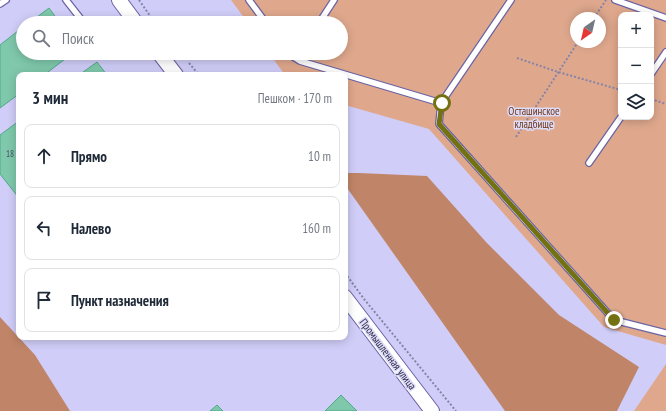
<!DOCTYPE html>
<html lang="ru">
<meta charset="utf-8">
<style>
:root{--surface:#fff;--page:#f6f6f7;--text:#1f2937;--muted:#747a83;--line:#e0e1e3}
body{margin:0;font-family:"PT Sans Narrow",sans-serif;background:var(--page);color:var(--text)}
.controls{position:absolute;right:12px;top:12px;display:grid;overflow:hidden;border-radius:8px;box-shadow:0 2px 10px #0003}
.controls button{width:36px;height:36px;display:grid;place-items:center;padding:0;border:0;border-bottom:1px solid var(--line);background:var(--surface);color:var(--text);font:20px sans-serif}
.compass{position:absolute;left:570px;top:12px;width:36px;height:36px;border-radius:50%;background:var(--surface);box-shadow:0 2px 10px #0003;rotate:214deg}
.stop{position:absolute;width:12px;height:12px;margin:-9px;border:3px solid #747113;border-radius:50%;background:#fff}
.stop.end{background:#747113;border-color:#fff;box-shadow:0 1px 4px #0008}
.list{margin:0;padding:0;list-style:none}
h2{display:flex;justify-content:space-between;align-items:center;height:52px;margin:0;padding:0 16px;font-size:17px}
h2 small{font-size:13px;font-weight:400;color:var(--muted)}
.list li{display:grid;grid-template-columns:26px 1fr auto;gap:12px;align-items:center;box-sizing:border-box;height:64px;margin:0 8px 8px;padding:0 8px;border:1px solid var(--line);border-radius:8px}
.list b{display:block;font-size:15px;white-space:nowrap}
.list em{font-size:13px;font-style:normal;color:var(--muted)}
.icon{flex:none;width:22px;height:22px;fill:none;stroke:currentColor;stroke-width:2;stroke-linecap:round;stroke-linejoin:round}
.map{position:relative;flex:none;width:666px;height:411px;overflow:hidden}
.search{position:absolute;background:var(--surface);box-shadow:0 2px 10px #0003;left:16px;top:16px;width:332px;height:44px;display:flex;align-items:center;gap:10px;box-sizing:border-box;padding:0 14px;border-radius:22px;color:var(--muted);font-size:15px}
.panel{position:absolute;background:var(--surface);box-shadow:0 2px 10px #0003;left:16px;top:72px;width:332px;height:268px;border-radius:8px}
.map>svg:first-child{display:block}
.green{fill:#dfa88d;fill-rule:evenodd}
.forest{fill:#c08568}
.building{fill:#7fc8ac;stroke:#51a98a}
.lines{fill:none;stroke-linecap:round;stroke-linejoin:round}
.service-casing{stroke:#6b64a4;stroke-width:8}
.tertiary-casing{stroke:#6b64a4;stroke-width:16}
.path{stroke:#8683a7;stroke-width:2;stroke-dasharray:2 2;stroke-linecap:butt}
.service{stroke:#fff;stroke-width:5.5}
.tertiary{stroke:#fff;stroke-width:14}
.route{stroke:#747113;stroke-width:5}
.labels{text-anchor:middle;stroke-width:3;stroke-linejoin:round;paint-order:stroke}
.number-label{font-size:9px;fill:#425360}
.park-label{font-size:11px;fill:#6e3616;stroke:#dddcf9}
.street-label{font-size:11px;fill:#2e2c47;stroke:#dddcf9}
</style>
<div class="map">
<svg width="666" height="411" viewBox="0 0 666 411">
<rect width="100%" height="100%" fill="#d0cdf8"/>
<!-- green -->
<path class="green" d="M231,0h435v345l-62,-18 -175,-198 -84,-24v-30h-60l-16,-22h72v-30h-93zM621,15h30v102h-30zM576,18h24v24h-24z
M666,364v47h-32z"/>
<!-- forest -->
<path class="forest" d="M345,173h14l68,3 59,66 73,73 80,52 -22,44h-112l-160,-226z
M0,317l35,38 35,56h-70z"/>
<!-- building -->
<path class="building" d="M49,8l11,15h-31z
M23,27v26h50l-29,22h-25v19l-19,14v-63z
M97,62l10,13h-28z
M19,121v77l-19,-24v-39z
M341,395l16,16h-32z
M217,405l6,6h-13z"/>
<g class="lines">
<!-- service casing -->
<g class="service-casing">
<path id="service" d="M66,0l18,23
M249,0l17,23
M615,0l51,18
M0,4l6,-4
M319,23l15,-23
M287,53l13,8 141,42 70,-103
M183,56l106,-3
M651,74l15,-22
M441,103l-2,21 175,196 52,13
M589,163l32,-46"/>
</g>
<!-- tertiary casing -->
<g class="tertiary-casing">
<path id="tertiary" d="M119,0l17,23
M159,53l17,22
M345,297l87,114"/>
</g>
<!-- path -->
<path class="path" d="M139,0l16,23
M594,18l12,-18
M517,58l41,14 63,18
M189,63l10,12
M651,99l15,5
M516,137l62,-95
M345,273l19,26 92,112"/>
<!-- service -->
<use href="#service" class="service"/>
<!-- tertiary -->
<use href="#tertiary" class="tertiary"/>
</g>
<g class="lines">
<!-- route -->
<path class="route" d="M442,103l-3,21 175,196"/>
</g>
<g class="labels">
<!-- number labels -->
<g class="number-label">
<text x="10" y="157">18</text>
</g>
<!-- park labels -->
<g class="park-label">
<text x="534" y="115">Осташинское<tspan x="534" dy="13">кладбище</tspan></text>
</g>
<!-- street labels -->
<g class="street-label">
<text transform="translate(388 354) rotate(53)" y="4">Промышленная улица</text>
</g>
</g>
</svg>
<div class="controls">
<button>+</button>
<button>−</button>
<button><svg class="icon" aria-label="layers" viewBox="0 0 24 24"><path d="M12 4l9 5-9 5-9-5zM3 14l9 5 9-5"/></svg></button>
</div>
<svg class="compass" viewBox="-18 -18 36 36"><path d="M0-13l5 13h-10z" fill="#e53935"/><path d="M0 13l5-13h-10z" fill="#747a83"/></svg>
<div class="stop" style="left:442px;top:103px"></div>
<div class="stop end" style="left:614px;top:320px"></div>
<div class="search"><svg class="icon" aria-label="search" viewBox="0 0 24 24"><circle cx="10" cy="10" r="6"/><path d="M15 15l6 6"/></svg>Поиск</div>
<section class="panel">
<h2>3 мин<small>Пешком · 170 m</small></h2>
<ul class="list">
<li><svg class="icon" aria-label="ahead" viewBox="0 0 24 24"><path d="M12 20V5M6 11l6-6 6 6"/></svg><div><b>Прямо</b></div><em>10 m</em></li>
<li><svg class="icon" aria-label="left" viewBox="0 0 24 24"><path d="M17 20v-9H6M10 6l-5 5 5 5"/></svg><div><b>Налево</b></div><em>160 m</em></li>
<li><svg class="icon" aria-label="arrive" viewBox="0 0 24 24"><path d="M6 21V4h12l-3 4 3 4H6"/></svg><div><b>Пункт назначения</b></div></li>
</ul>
</section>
</div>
